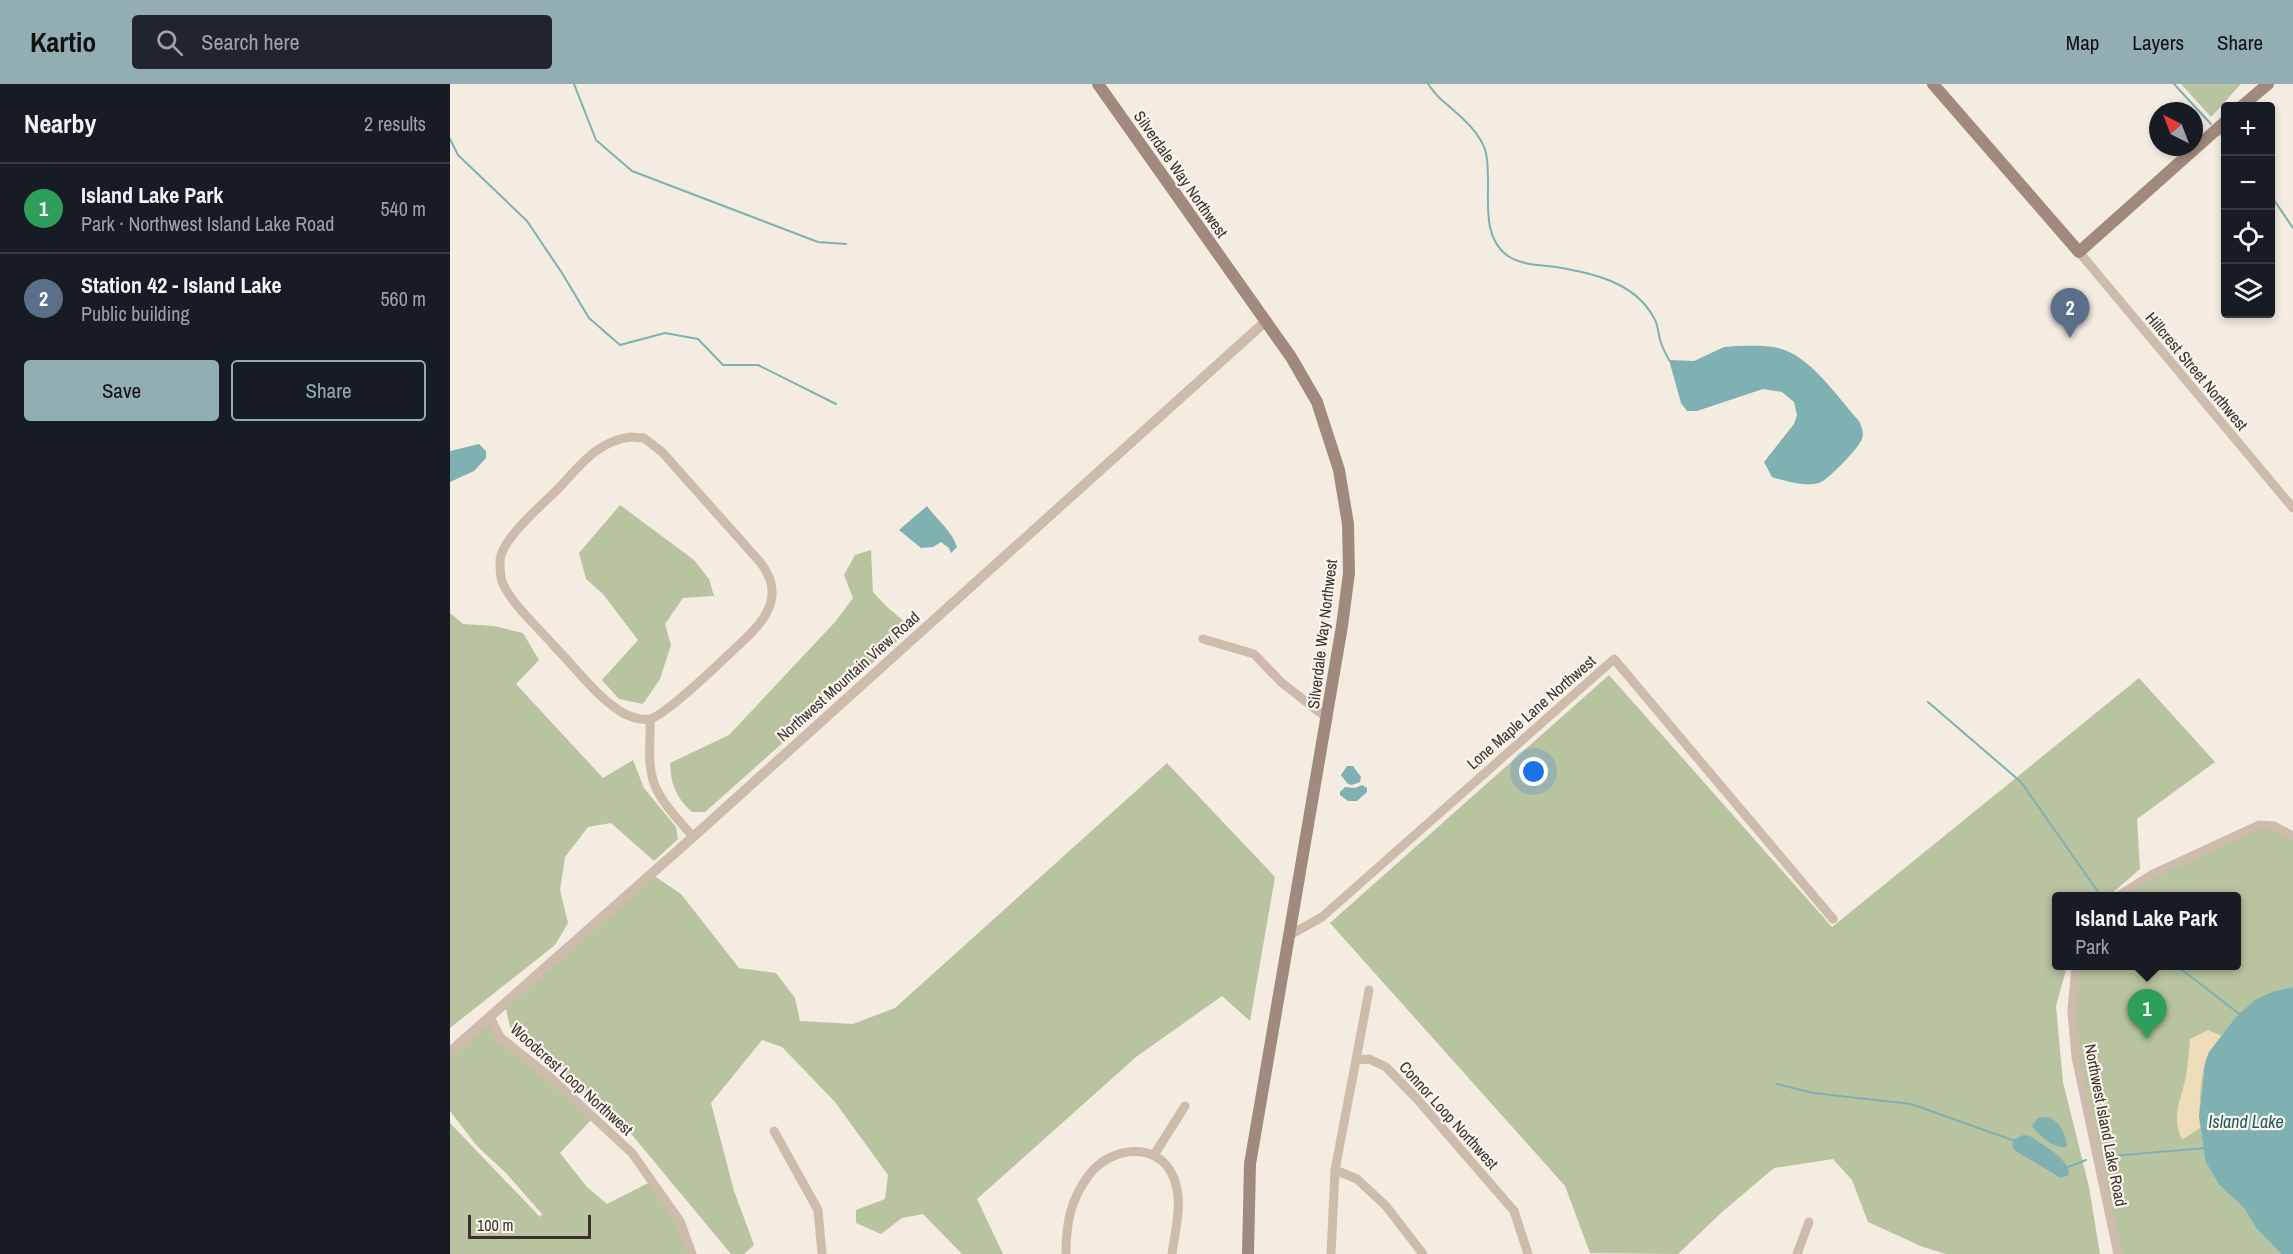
<!DOCTYPE html>
<meta charset="utf-8">
<style>
:root{--surface:#171b24;--page:#20242c;--text:#f1f3f6;--muted:#9ea1a6;--line:#363941;--accent:#92aeb2}
body{margin:0;font-family:"Archivo Narrow",sans-serif;background:var(--page);color:var(--text)}
.controls{position:absolute;right:18px;top:18px;display:grid;overflow:hidden;border-radius:6px;box-shadow:0 3px 9px #0003}
.controls button{width:54px;height:54px;display:grid;place-items:center;padding:0;border:0;border-bottom:2px solid var(--line);background:var(--surface);color:var(--text);font:30px sans-serif}
.compass{position:absolute;left:1699px;top:18px;width:54px;height:54px;border-radius:50%;background:var(--surface);box-shadow:0 3px 9px #0003;rotate:318deg}
.scale{position:absolute;left:18px;bottom:15px;width:123px;box-sizing:border-box;padding-left:6px;border:3px solid #3b302b;border-top:0;font-size:16px;line-height:21px;white-space:nowrap;color:#3b302b;-webkit-text-stroke:4px #fbf5ee;paint-order:stroke}
.you{position:absolute;left:1084px;top:688px;width:21px;height:21px;margin:-15px;border:4px solid #fff;border-radius:50%;background:#1a73e8;box-shadow:0 0 0 9px #1a73e833}
.badge{display:grid;place-items:center;width:39px;height:39px;border-radius:50%;background:var(--accent);color:#fff;font-size:20px;font-weight:700}
.pin{position:absolute;translate:-50% -50px;filter:drop-shadow(0 2px 3px #0008)}
.pin::after{content:'';position:absolute;top:32px;width:21px;height:18px;background:inherit;clip-path:polygon(0 0,100% 0,50% 100%)}
.popup{position:absolute;left:1602px;top:808px;width:189px;height:78px;box-sizing:border-box;display:grid;place-content:center;border-radius:6px;background:var(--surface);filter:drop-shadow(0 2px 4px #0005);font-size:20px;white-space:nowrap;color:var(--muted)}
.popup b{font-size:22px;color:var(--text)}
.popup::after{content:'';position:absolute;left:50%;top:100%;margin-left:-12px;border:12px solid transparent;border-top-color:var(--surface)}
.list{margin:0;padding:0;list-style:none}
h2{display:flex;justify-content:space-between;align-items:center;height:78px;margin:0;padding:0 24px;font-size:26px}
h2 small{font-size:20px;font-weight:400;color:var(--muted)}
.list li{display:grid;grid-template-columns:39px 1fr auto;gap:18px;align-items:center;box-sizing:border-box;height:90px;padding:0 24px;border-top:2px solid var(--line)}
.list b{display:block;font-size:22px;white-space:nowrap}
.list p{margin:0;font-size:20px;white-space:nowrap;color:var(--muted)}
.list em{font-size:20px;font-style:normal;color:var(--muted)}
.actions{display:flex;gap:12px;padding:18px 24px}
.actions a{flex:1;padding:14px 0;border:2px solid var(--accent);border-radius:6px;text-align:center;font-size:21px;color:var(--accent)}
.actions .main{background:var(--accent);color:#111}
.icon{flex:none;width:33px;height:33px;fill:none;stroke:currentColor;stroke-width:2;stroke-linecap:round;stroke-linejoin:round}
.map{position:relative;flex:none;width:1843px;height:1170px;overflow:hidden}
header{display:flex;align-items:center;gap:36px;box-sizing:border-box;height:84px;padding:0 30px;background:var(--accent);color:#111}
header strong{font-size:28px}
nav{display:flex;gap:33px;margin-inline-start:auto;font-size:21px}
.search{width:420px;height:54px;background:var(--page);display:flex;align-items:center;gap:15px;box-sizing:border-box;padding:0 21px;border-radius:6px;color:var(--muted);font-size:22px}
main{display:flex}
aside{flex:1;background:var(--surface)}
.map>svg:first-child{display:block}
.green{fill:#b8c4a0}
.sand{fill:#efdcb8}
.water{fill:#7fb0b2}
.lines{fill:none;stroke-linecap:round;stroke-linejoin:round}
.stream{stroke:#7fb0b2;stroke-width:2}
.minor{stroke:#cdbbac;stroke-width:9}
.tertiary{stroke:#cdbbac;stroke-width:10}
.secondary{stroke:#a18a7d;stroke-width:12}
.labels{text-anchor:middle;stroke-width:4.5;stroke-linejoin:round;paint-order:stroke}
.street-label{font-size:16px;fill:#3b302b;stroke:#fbf5ee}
.water-label{font-size:18px;font-style:italic;fill:#1f5a5e;stroke:#fbf5ee}
</style>
<header>
<strong>Kartio</strong>
<div class="search"><svg class="icon" aria-label="search" viewBox="0 0 24 24"><circle cx="10" cy="10" r="6"/><path d="M15 15l6 6"/></svg>Search here</div>
<nav><a>Map</a><a>Layers</a><a>Share</a></nav>
</header>
<main>
<aside>
<h2>Nearby<small>2 results</small></h2>
<ul class="list">
<li><span class="badge" style="background:#2e9e5b">1</span><div><b>Island Lake Park</b><p>Park · Northwest Island Lake Road</p></div><em>540 m</em></li>
<li><span class="badge" style="background:#5c6f8a">2</span><div><b>Station 42 - Island Lake</b><p>Public building</p></div><em>560 m</em></li>
</ul>
<div class="actions"><a class="main">Save</a><a>Share</a></div>
</aside>
<div class="map">
<svg width="1843" height="1170" viewBox="0 0 1843 1170">
<rect width="100%" height="100%" fill="#f4ebe1"/>
<!-- green -->
<path class="green" d="M1731,0h60l-30,33z
M170,421l74,55 15,19 5,17 -31,2 -18,26 6,21 -11,34 -17,25 -24,-5 -17,-19 36,-40 -35,-46 -17,-15 -7,-26z
M421,466l2,42 14,15 25,21 -207,184h-13c-16,-15 -21,-27 -22,-49l59,-28 106,-113 18,-24 -9,-23 11,-20z
M0,529l13,11 31,2 29,7 16,27 -23,24 87,94 30,-18 11,28 32,39 2,12 -24,22 -43,-38 -23,4 -23,30 -5,33 8,33 -13,22 -105,83z
M1159,591l223,252 307,-249 76,84 -78,57 3,50 -31,27h-52v70h10l-11,40 7,76 26,105 11,67h-154l-23,-7 -55,-25 -16,-42 -19,-21 -59,9 -52,44 -44,42 -88,-1 -25,-67 -235,-263z
M717,679l108,114 -25,144 -28,-25 -86,61 -159,142 26,55h-41l-39,-40 -21,4 -21,16 -25,-11v-13l29,-11 3,-24 -53,-73 -53,-55 -20,-7 -51,63 23,88 20,54 -10,9h-13l-118,-142 -82,-65 -21,-20 -5,-23 148,-129 28,19 58,74 37,5 19,25 5,23 53,3 42,-16z
M1809,741l34,11v151l-19,4 -38,26 -31,46 -6,53 6,45 14,24 25,23 12,20 25,26h-163l-42,-197v-91h161v-70h-119z
M40,933l10,20 91,83 -31,33 27,34 20,17 45,-23 28,40 12,33h-242v-131l90,94 2,-3 -35,-40 -30,-28 -27,-35v-59z"/>
<!-- sand -->
<path class="sand" d="M1758,946l14,6c-6,7 -13,15 -16,24 -6,17 -7,50 -6,68l-18,12c-11,-27 -1,-38 4,-64 2,-12 3,-25 4,-37z"/>
<!-- water -->
<path class="water" d="M1286,262c13,0 29,-1 42,2 32,7 60,50 81,73 3,6 5,12 3,18 -4,10 -34,41 -43,44 -14,4 -34,-2 -47,-6l-8,-15 30,-38 3,-9 -3,-13 -12,-10 -19,-3 -66,22h-10l-6,-8 -12,-43 25,1 30,-14z
M29,360l7,7v7l-12,13 -24,11v-31z
M477,422c10,14 25,25 30,41l-6,6 -2,-5 -8,-6 -8,5 -12,1 -22,-18z
M897,682h6l8,11 -1,5 -8,3 -4,-1 -7,-9z
M912,701l5,3v4l-10,9h-9l-8,-6v-3l5,-5 10,1z
M1843,903v267h-12l-25,-26 -12,-20 -25,-23 -14,-24 -6,-45 6,-53 4,-11 27,-35 19,-17 19,-9z
M1599,1033c12,6 17,17 18,30 -13,2 -28,-11 -35,-21l6,-8z
M1573,1051l7,1c13,10 39,21 39,39l-8,3 -47,-28 -2,-4 1,-6z"/>
<g class="lines">
<!-- stream -->
<path class="stream" d="M124,0l22,56 36,31 186,71 28,2
M978,0c4,5 9,13 15,17 15,13 38,31 43,52 7,33 -9,82 22,103 13,9 33,9 48,11 36,6 79,15 98,51 4,6 4,14 6,22 2,7 6,14 9,20
M1724,0l37,40
M1771,51l5,5
M0,55l8,16 69,66 35,52 27,45 31,27 45,-12 33,6 25,26h35l78,39
M1820,110l23,34
M1478,618l93,80 80,114
M1727,882l65,50
M1327,1000l36,9 98,11 104,37
M1661,1072l95,-8
M1618,1083l18,-7"/>
<!-- minor -->
<path class="minor" d="M1629,168l214,256
M181,353l13,1 18,14 98,110c24,30 9,55 -16,78 -16,15 -77,75 -94,79 -9,2 -23,-3 -30,-8 -25,-16 -44,-43 -65,-64 -17,-20 -40,-39 -52,-63 -3,-6 -3,-16 -3,-23 1,-22 43,-57 59,-73 21,-23 40,-48 72,-51z
M753,555l51,15 27,28 47,37
M200,635c1,19 -3,42 3,61 6,21 26,40 40,57
M1668,812l35,-22 106,-49 15,1 19,10
M840,851l32,-18 292,-258 219,260
M1626,882l-4,45 4,46 42,197
M40,933l10,20 50,40 82,76 48,68 12,33
M906,976l13,-70
M324,1047l44,79 4,44
M704,1071l31,-49
M885,1086l22,9 29,27 37,48
M616,1170c0,-30 4,-54 23,-79 23,-31 76,-35 87,10 6,21 -1,47 -4,69
M881,1170l4,-84 21,-110 13,-1 17,8 32,33 96,111 14,43
M1347,1170l12,-32"/>
<!-- tertiary -->
<path class="tertiary" d="M0,968l243,-215 573,-516"/>
<!-- secondary -->
<path class="secondary" d="M648,0l193,273 26,45 22,68 9,54 1,49 -7,53 -92,538 -2,90
M1483,0l146,168 147,-131
M1792,22l26,-22"/>
</g>
<g class="labels">
<!-- street labels -->
<g class="street-label">
<text transform="translate(731 90) rotate(55)" y="6">Silverdale Way Northwest</text>
<text transform="translate(1747 287) rotate(50)" y="6">Hillcrest Street Northwest</text>
<text transform="translate(872 550) rotate(-83)" y="6">Silverdale Way Northwest</text>
<text transform="translate(398 592) rotate(-42)" y="6">Northwest Mountain View Road</text>
<text transform="translate(1081 628) rotate(-41)" y="6">Lone Maple Lane Northwest</text>
<text transform="translate(122 995) rotate(42)" y="6">Woodcrest Loop Northwest</text>
<text transform="translate(999 1031) rotate(48)" y="6">Connor Loop Northwest</text>
<text transform="translate(1656 1041) rotate(79)" y="6">Northwest Island Lake Road</text>
</g>
<!-- water labels -->
<g class="water-label">
<text x="1796" y="1044">Island Lake</text>
</g>
</g>
</svg>
<div class="controls">
<button>+</button>
<button>−</button>
<button><svg class="icon" aria-label="locate" viewBox="0 0 24 24"><circle cx="12" cy="12" r="6"/><path d="M12 2v4M12 18v4M2 12h4M18 12h4"/></svg></button>
<button><svg class="icon" aria-label="layers" viewBox="0 0 24 24"><path d="M12 4l9 5-9 5-9-5zM3 14l9 5 9-5"/></svg></button>
</div>
<svg class="compass" viewBox="-18 -18 36 36"><path d="M0-13l5 13h-10z" fill="#e53935"/><path d="M0 13l5-13h-10z" fill="#9ea1a6"/></svg>
<div class="scale">100 m</div>
<div class="you"></div>
<div class="pin badge" style="left:1697px;top:955px;background:#2e9e5b">1</div>
<div class="popup"><b>Island Lake Park</b>Park</div>
<div class="pin badge" style="left:1620px;top:254px;background:#5c6f8a">2</div>
</div>
</main>
